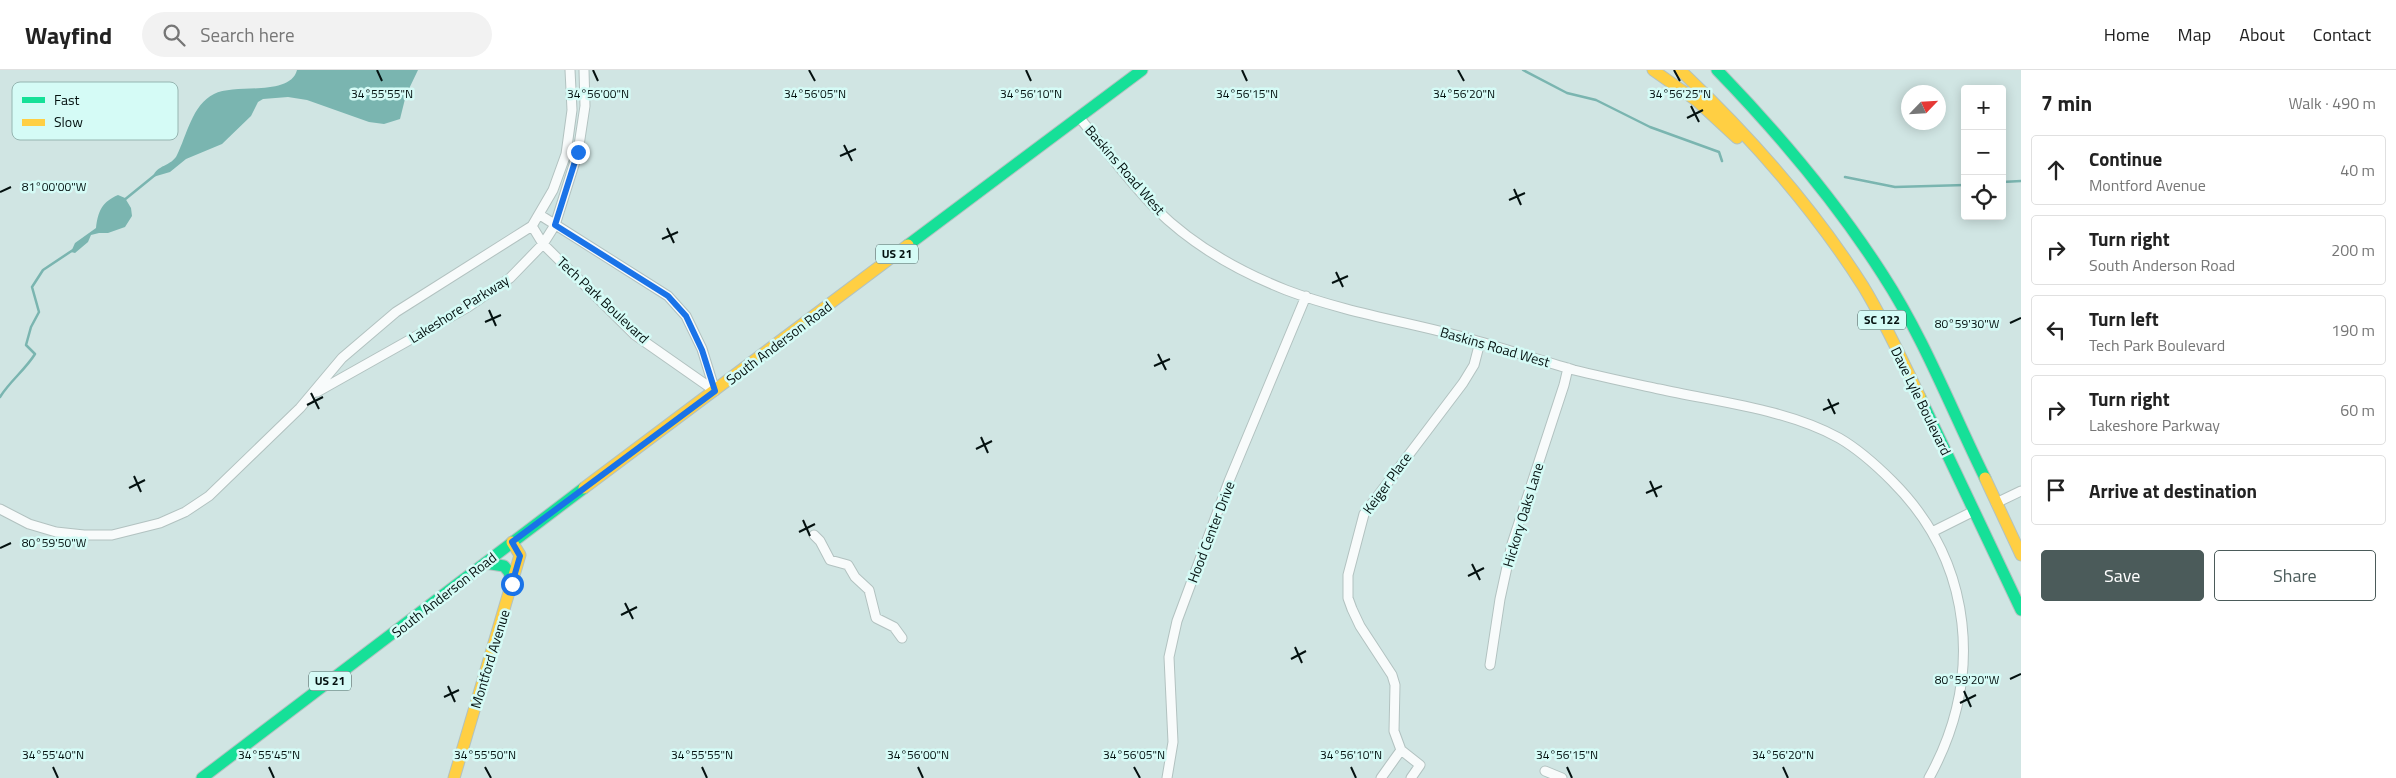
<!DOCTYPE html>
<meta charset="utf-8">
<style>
:root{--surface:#fff;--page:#f2f2f2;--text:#222;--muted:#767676;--line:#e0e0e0;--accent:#4b5b5a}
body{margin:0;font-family:"Titillium Web",sans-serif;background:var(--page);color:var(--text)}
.controls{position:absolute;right:15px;top:15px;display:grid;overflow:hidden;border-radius:5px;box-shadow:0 2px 12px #0003}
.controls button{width:45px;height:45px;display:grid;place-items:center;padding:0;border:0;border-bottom:1px solid var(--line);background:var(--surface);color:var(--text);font:25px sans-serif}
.compass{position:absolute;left:1901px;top:15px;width:45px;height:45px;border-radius:50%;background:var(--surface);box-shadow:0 2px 12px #0003;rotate:65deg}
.stop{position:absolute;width:15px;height:15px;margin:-11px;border:4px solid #1a73e8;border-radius:50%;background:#fff}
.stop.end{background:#1a73e8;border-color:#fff;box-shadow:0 1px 5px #0008}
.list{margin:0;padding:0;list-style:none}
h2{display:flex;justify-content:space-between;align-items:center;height:65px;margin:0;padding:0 20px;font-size:21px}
h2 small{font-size:16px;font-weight:400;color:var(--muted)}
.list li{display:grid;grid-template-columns:32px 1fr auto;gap:15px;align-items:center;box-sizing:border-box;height:70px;margin:0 10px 10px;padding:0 10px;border:1px solid var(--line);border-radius:5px}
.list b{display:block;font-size:19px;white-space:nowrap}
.list p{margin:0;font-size:16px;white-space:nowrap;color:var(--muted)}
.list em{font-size:16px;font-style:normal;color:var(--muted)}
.actions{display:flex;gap:10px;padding:15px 20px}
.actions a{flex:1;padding:11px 0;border:1px solid var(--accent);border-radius:5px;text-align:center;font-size:18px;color:var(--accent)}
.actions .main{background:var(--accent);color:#fff}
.icon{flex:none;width:28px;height:28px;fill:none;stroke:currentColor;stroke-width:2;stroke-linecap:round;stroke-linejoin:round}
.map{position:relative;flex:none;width:2021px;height:708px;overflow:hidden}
header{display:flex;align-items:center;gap:30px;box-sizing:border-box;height:70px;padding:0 25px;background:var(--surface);border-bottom:1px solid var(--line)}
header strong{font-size:24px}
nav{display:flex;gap:28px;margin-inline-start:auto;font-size:18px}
.search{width:350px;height:45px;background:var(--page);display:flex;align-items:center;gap:12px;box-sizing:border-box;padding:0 18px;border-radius:28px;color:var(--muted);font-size:19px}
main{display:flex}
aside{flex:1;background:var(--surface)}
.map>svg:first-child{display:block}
.water{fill:#7ab5b0}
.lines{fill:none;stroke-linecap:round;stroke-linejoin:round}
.stream{stroke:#7ab5b0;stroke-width:2.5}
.street-casing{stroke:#b2c2c0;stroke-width:11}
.fast-casing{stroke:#b2c2c0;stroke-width:13}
.slow-casing{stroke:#b2c2c0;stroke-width:13}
.street{stroke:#f8fbfb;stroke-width:9}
.fast{stroke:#16e098;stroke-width:11}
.slow{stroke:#ffcf43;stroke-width:11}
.route{stroke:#1a73e8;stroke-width:6}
.ticks{fill:none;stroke:#041110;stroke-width:2}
.labels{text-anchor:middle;stroke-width:5;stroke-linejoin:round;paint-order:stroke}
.shield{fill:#d5fbf6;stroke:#435755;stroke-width:1}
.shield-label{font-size:12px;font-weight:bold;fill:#041110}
.street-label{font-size:14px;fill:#041110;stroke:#d5fbf6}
.key{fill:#d5fbf6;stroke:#96b5b1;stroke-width:1}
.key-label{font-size:14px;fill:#041110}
.ticks-label{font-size:12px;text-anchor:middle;fill:#041110;stroke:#d5fbf6;stroke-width:5;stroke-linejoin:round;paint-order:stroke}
</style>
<header>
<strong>Wayfind</strong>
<div class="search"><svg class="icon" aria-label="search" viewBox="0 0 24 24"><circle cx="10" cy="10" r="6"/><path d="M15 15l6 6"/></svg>Search here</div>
<nav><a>Home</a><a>Map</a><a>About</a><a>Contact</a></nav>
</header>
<main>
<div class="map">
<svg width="2021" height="708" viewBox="0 0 2021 708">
<rect width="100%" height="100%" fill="#d0e5e3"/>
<!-- water -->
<path class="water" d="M297,0h121l-12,25 -6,24 -16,5 -15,-2 -62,-22 -19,-3 -25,2 -5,3 -7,14 -29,28 -36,15 -16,13 -17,5c3,-12 19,-11 24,-22 10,-20 15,-50 37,-61 21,-11 76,3 83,-24z
M118,125l7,3 6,10 1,8 -7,11 -17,6h-9l-8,2 -3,7 -13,11 -4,-1 4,-9 21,-15c2,-17 6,-26 22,-33z"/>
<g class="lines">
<!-- stream -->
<path class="stream" d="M1523,0l44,23 29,7 54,27 69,25 3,9
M1845,107l50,10 70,-2
M2002,112l19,-1
M123,131l32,-26
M0,327c10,-16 25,-27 35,-43l-9,-9 5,-18 8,-15 -7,-25 11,-17 30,-20"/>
<!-- street casing -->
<g class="street-casing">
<path id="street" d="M1079,47c25,31 49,63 76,91 37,37 83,63 131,82 58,22 121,32 181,48 36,10 71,22 107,32 28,7 57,13 85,19 58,13 128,20 180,49 19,11 37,27 53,43 82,82 92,197 37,297
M540,145l128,81 18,20 16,33 13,42
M532,156l11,18 92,91 80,56
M317,322l151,-85 42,-29 33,-34 12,-19 23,-73 7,-46 -1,-36
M1996,433l25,-12
M0,439l29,15 27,8 28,3h28l48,-12 25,-11 24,-16 91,-88 42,-50 54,-46 136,-86 21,-36 13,-36 6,-44 -2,-40
M1932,462l42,-21
M814,465l6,6 10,19 18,5 7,12 14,13 7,28 18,9 8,11
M1490,595l10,-66 12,-55 52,-159 4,-17
M1545,701l17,7
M1167,708l6,-36 -4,-85 8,-36 52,-140 77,-185
M1381,708l20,-28
M1411,708l9,-13 -19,-15 -7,-19 1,-46 -3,-10 -32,-49 -8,-17 -4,-11v-23l16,-61 99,-131 11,-18 6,-23"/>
</g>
<!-- fast casing -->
<g class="fast-casing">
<path id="fast" d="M1717,0c62,64 118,130 166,205 41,63 69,136 102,203
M908,175l234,-175
M1920,327l101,213
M485,493l19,3 5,6 3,11
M202,708l382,-290"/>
</g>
<!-- slow casing -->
<g class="slow-casing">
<path id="slow" d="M1653,0l44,31 40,37
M1680,0c69,65 132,136 183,216 22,36 39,74 57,111
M1985,408l36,77
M584,418l324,-243
M454,708l66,-223 -8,-13"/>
</g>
<!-- street -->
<use href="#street" class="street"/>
<!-- fast -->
<use href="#fast" class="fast"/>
<!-- slow -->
<use href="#slow" class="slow"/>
</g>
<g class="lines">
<!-- route -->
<path class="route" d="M512,514l8,-28 -8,-14 203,-151 -13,-41 -16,-34 -18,-20 -113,-71 23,-73"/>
</g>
<!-- ticks -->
<path class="ticks" d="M377,0l5,11M593,0l5,11M809,0l6,11M1026,0l5,11M1242,0l5,11M1458,0l6,11M1674,0l6,11M1691,36l8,16M1687,48l16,-8M844,75l8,16M840,86l16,-7M1514,119l7,16M0,122l11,-5M1509,130l16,-7M667,158l7,15M662,169l16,-7M1336,202l7,15M1332,213l16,-7M489,240l7,16M485,252l16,-7M2010,253l11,-5M1158,284l8,16M1154,296l16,-7M311,323l8,16M1828,329l7,15M307,335l16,-8M1823,340l16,-7M981,367l7,16M976,379l16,-8M134,406l7,16M1650,411l7,16M129,418l16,-8M1646,423l16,-7M803,450l7,16M799,462l16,-8M0,478l11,-5M1472,494l8,16M1468,506l16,-8M625,533l8,16M621,545l16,-8M1295,577l7,16M1291,589l15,-8M2010,609l11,-5M448,616l7,16M1964,621l7,16M444,627l15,-7M1960,633l16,-8M53,697l5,11M269,697l5,11M485,697l6,11M702,697l5,11M918,697l5,11M1134,697l6,11M1351,697l5,11M1567,697l5,11M1783,697l5,11"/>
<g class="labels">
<!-- shield labels -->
<g class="shield">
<rect x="876" y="174.5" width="42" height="19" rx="4"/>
<rect x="1858" y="240.5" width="48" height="19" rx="4"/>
<rect x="309" y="601.5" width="42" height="19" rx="4"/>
</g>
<g class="shield-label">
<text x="897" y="188">US 21</text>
<text x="1882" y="254">SC 122</text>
<text x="330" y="615">US 21</text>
</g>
<!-- street labels -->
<g class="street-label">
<text transform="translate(1125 100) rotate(49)" y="5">Baskins Road West</text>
<text transform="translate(603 230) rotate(43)" y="5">Tech Park Boulevard</text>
<text transform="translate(459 239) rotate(-32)" y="5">Lakeshore Parkway</text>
<text transform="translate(779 273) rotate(-37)" y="5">South Anderson Road</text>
<text transform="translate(1495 277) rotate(16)" y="5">Baskins Road West</text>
<text transform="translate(1921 331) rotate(64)" y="5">Dave Lyle Boulevard</text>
<text transform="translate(1387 413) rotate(-54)" y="5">Keiger Place</text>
<text transform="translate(1523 445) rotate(-73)" y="5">Hickory Oaks Lane</text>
<text transform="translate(1211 462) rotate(-69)" y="5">Hood Center Drive</text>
<text transform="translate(444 525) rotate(-38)" y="5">South Anderson Road</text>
<text transform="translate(490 589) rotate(-73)" y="5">Montford Avenue</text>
</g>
</g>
<!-- legend -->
<rect x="12" y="12" width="166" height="58" rx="8" class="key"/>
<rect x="22" y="27" width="23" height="6" fill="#16e098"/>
<rect x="22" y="49" width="23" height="7" fill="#ffcf43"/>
<g class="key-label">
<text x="54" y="35">Fast</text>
<text x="54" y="57">Slow</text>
</g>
<g class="ticks-label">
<text x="382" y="28">34°55'55"N</text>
<text x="598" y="28">34°56'00"N</text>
<text x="815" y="28">34°56'05"N</text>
<text x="1031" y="28">34°56'10"N</text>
<text x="1247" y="28">34°56'15"N</text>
<text x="1464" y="28">34°56'20"N</text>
<text x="1680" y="28">34°56'25"N</text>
<text x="54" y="121">81°00'00"W</text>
<text x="1967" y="258">80°59'30"W</text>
<text x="54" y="477">80°59'50"W</text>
<text x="1967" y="614">80°59'20"W</text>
<text x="53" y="689">34°55'40"N</text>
<text x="269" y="689">34°55'45"N</text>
<text x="485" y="689">34°55'50"N</text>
<text x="702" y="689">34°55'55"N</text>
<text x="918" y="689">34°56'00"N</text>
<text x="1134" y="689">34°56'05"N</text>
<text x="1351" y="689">34°56'10"N</text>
<text x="1567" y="689">34°56'15"N</text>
<text x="1783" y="689">34°56'20"N</text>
</g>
</svg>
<div class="controls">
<button>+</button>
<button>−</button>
<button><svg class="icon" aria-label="locate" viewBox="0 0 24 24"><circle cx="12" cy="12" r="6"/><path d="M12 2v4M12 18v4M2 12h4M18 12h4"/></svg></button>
</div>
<svg class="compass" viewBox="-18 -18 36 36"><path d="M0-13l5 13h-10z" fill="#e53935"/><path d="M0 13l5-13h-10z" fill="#767676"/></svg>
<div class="stop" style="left:512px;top:514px"></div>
<div class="stop end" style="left:578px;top:82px"></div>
</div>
<aside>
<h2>7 min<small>Walk · 490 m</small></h2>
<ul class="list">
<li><svg class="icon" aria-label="ahead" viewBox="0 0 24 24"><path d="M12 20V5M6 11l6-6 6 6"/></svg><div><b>Continue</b><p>Montford Avenue</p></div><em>40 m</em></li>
<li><svg class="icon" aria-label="right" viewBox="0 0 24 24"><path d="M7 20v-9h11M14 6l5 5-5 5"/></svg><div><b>Turn right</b><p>South Anderson Road</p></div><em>200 m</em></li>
<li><svg class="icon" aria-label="left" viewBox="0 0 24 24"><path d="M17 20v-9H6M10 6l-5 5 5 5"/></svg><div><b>Turn left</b><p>Tech Park Boulevard</p></div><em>190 m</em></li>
<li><svg class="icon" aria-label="right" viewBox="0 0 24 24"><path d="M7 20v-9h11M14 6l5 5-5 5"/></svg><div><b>Turn right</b><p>Lakeshore Parkway</p></div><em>60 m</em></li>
<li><svg class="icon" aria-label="arrive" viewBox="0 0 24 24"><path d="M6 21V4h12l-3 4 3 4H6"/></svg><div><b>Arrive at destination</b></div></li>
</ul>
<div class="actions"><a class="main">Save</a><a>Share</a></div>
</aside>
</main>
